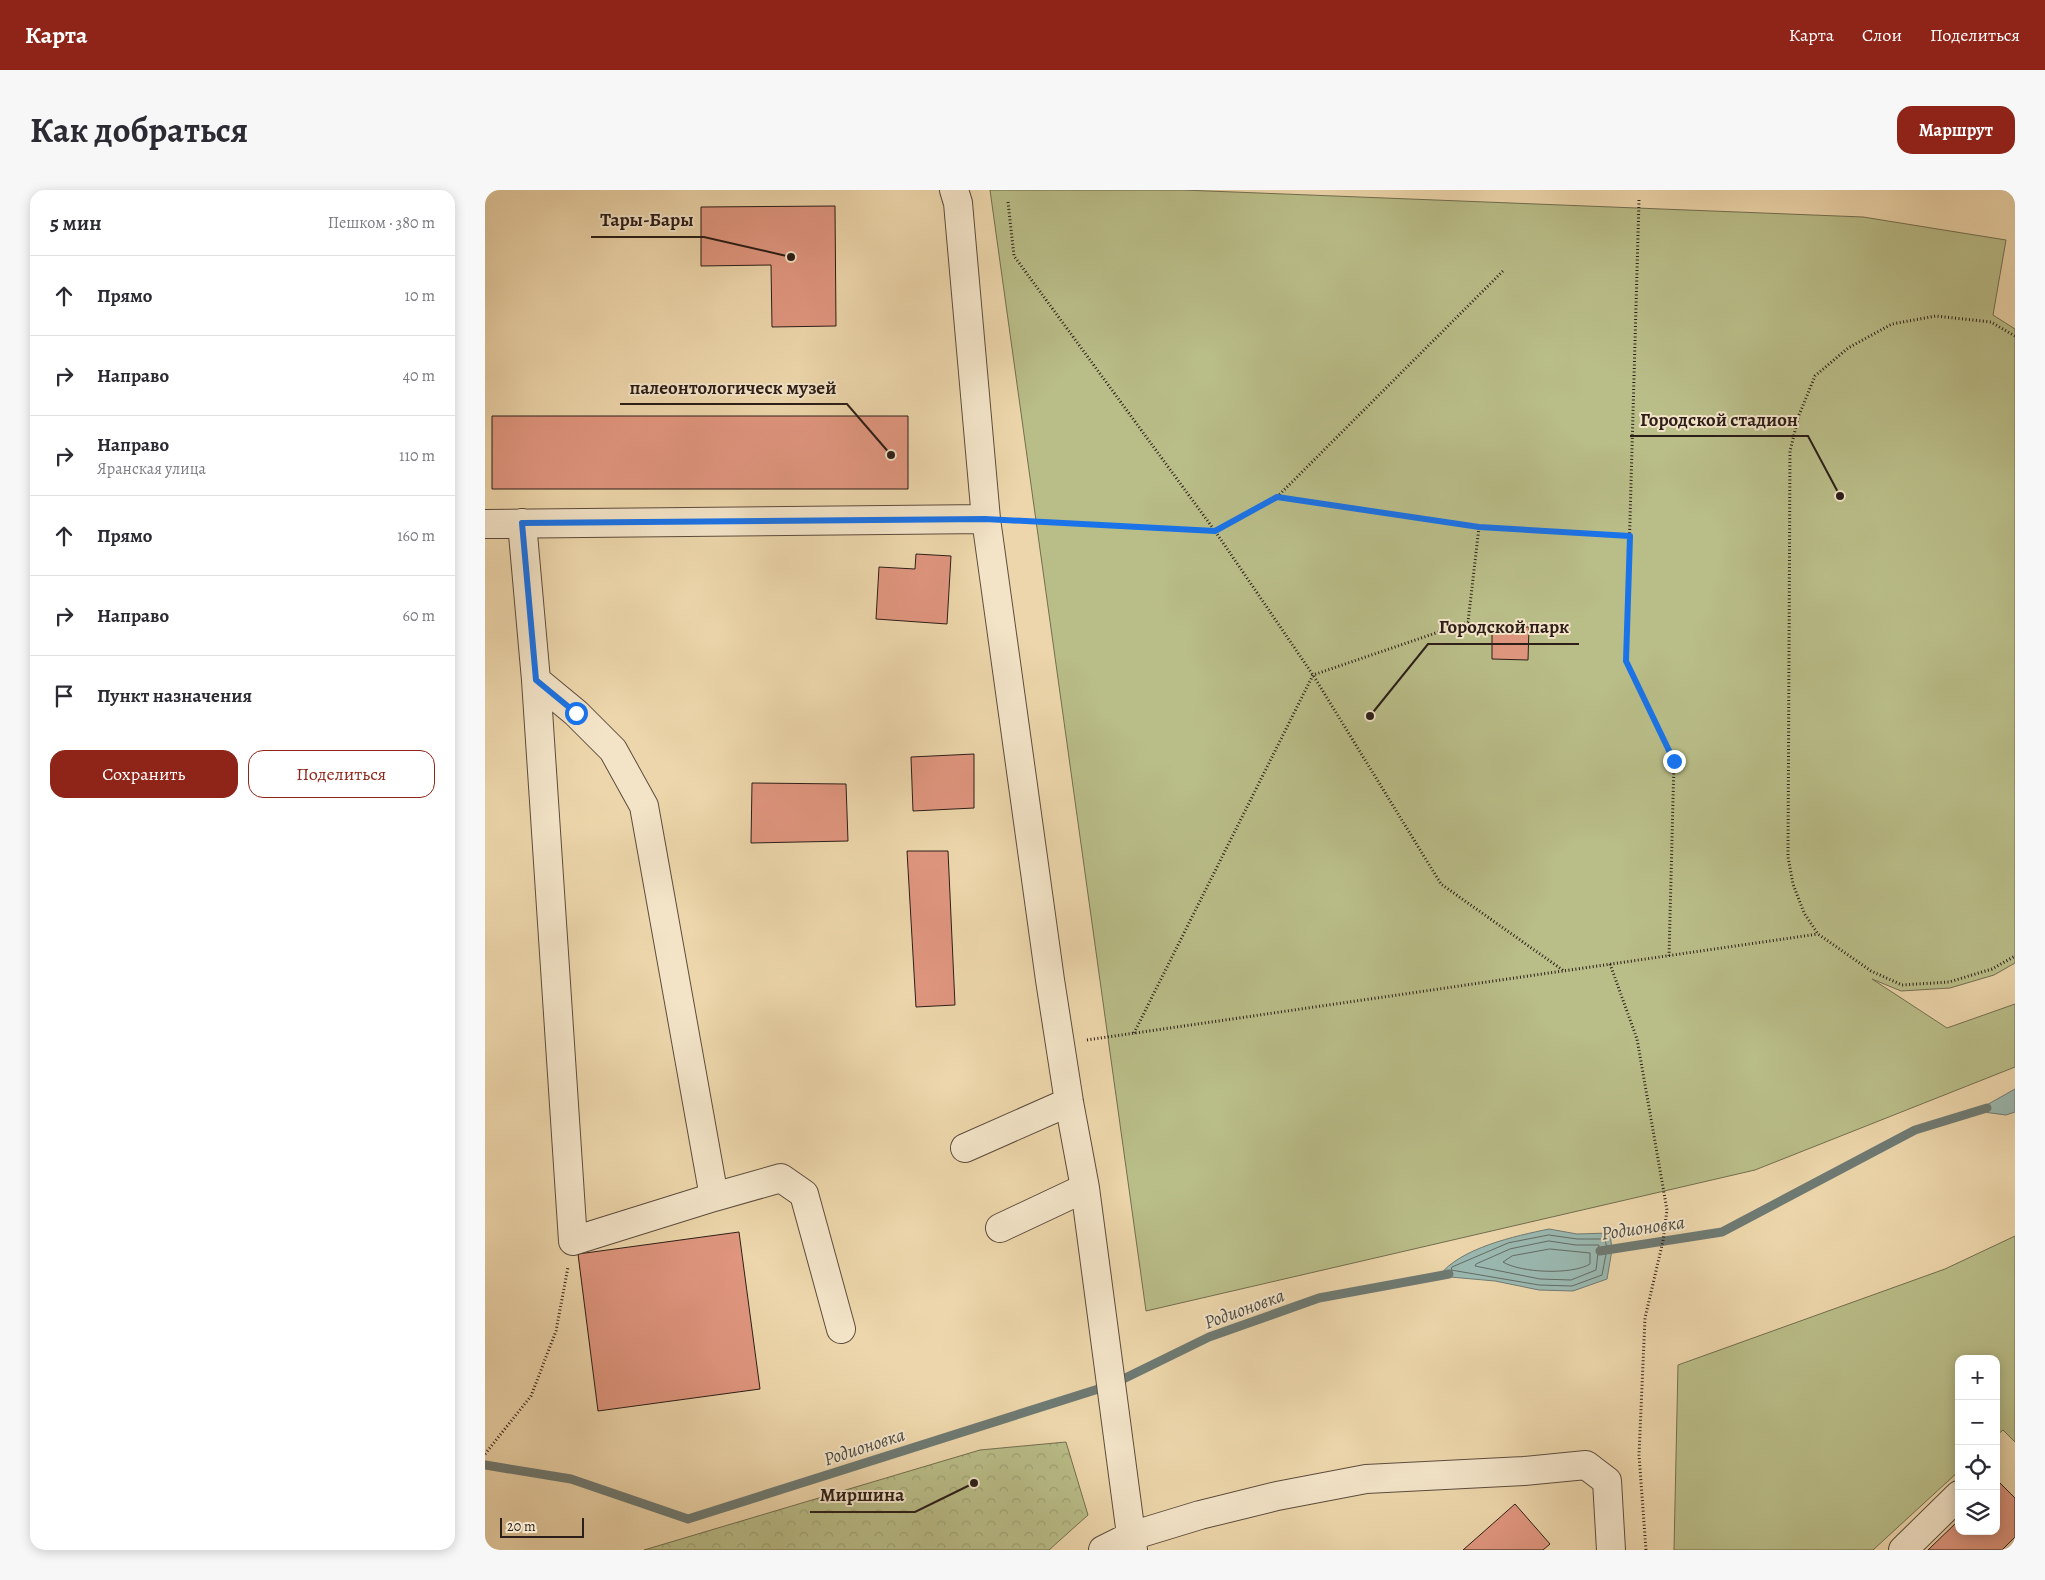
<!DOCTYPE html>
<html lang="ru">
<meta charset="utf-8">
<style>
:root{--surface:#fff;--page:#f7f7f7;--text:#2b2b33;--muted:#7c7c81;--line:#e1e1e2;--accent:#8f2418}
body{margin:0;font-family:Alegreya,serif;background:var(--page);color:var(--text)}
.controls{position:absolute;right:15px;bottom:15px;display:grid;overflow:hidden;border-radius:10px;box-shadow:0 2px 12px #0003}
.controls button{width:45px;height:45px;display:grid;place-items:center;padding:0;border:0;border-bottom:1px solid var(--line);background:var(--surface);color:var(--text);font:25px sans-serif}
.scale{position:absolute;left:15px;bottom:12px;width:84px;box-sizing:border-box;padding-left:5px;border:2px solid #2c1e18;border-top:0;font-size:14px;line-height:18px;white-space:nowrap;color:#2c1e18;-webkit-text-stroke:4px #f3e4c8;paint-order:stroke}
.stop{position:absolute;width:15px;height:15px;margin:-11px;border:4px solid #1a73e8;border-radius:50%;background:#fff}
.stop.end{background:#1a73e8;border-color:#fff;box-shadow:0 1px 5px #0008}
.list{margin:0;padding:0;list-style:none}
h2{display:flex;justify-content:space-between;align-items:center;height:65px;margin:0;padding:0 20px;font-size:21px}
h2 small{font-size:16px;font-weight:400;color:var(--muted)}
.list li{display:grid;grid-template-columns:32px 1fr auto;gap:15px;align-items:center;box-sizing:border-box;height:80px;padding:0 20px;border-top:1px solid var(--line)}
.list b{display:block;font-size:19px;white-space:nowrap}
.list p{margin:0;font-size:16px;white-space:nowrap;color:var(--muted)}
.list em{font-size:16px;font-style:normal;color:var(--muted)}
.actions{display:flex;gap:10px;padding:15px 20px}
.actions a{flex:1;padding:11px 0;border:1px solid var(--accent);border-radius:15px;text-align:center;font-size:18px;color:var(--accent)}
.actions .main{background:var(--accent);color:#fff}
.icon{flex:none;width:28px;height:28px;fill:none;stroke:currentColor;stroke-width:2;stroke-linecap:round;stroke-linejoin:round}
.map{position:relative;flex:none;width:1530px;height:1360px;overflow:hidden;border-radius:15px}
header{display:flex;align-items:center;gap:30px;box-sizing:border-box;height:70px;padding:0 25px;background:var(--accent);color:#fff}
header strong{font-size:24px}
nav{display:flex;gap:28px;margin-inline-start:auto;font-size:18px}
.intro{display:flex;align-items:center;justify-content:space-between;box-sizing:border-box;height:120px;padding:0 30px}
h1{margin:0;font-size:35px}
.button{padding:12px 22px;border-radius:15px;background:var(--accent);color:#fff;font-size:18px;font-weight:700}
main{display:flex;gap:30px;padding:0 30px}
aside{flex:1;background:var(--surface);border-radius:15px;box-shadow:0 2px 12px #0003}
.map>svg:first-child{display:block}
.forest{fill:url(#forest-crowns);stroke:#726e50}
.green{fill:#b9bd88;stroke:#726e50}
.water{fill:#9ab8b0;stroke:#6e7a73}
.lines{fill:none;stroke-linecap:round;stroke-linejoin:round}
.shore{stroke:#636b64;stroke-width:1}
.stream{stroke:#6e7a73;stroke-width:9}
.building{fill:#e0967f;stroke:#2c1e18}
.minor-casing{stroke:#5c4c3d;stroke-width:30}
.path{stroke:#2c1e18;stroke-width:3;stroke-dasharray:1 2.5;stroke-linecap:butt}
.minor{stroke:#f3e4c8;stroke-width:28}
.route{stroke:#1a73e8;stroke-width:6}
.labels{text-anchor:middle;stroke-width:4;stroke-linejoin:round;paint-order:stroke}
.water-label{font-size:19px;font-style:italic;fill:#4d4c46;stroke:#f3e4c8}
.leader{fill:none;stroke:#2c1e18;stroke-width:2}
.callout-dot{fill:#2c1e18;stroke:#f3e4c8;stroke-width:2}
.callout-label{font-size:19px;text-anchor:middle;font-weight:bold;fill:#2c1e18;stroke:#f3e4c8;stroke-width:4;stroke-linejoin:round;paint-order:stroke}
</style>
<header>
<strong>Карта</strong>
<nav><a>Карта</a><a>Слои</a><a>Поделиться</a></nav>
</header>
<div class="intro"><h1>Как добраться</h1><a class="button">Маршрут</a></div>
<main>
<aside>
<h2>5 мин<small>Пешком · 380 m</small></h2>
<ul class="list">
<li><svg class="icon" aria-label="ahead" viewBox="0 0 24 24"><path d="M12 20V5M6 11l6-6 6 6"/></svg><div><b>Прямо</b></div><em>10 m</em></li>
<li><svg class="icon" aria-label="right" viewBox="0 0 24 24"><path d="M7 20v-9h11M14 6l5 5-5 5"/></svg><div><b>Направо</b></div><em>40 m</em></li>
<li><svg class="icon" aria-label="right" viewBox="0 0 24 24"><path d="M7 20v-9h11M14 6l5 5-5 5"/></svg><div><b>Направо</b><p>Яранская улица</p></div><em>110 m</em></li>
<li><svg class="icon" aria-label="ahead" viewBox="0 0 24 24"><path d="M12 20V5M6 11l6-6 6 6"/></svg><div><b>Прямо</b></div><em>160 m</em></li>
<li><svg class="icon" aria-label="right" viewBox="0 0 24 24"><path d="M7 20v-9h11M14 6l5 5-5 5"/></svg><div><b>Направо</b></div><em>60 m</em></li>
<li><svg class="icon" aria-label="arrive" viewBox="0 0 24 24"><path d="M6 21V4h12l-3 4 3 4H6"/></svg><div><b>Пункт назначения</b></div></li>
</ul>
<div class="actions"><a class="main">Сохранить</a><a>Поделиться</a></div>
</aside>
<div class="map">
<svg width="1530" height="1360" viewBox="0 0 1530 1360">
<defs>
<pattern id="forest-crowns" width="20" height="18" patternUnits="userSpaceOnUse" patternTransform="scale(1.25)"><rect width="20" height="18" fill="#b9bd88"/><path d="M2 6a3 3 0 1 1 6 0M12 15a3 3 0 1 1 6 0" fill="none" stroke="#9fa275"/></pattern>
</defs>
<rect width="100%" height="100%" fill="#edd6ab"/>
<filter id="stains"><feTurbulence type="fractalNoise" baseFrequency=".004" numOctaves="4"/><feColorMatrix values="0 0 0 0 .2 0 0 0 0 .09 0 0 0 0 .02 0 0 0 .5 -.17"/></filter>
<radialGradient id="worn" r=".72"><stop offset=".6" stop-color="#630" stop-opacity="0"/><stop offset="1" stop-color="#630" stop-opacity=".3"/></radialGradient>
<!-- forest -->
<path class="forest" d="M581,1252l22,73 -39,35h-405l336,-100z"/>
<!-- green -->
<path class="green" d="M505,0h193l680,27 143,23 -13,75 22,14v634l-21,12 -44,13 -49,3 -29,-12 75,49 68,-24v63l-260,103 -609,141z
M1530,1046v206l-12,-12 -7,6v-77h-37v112l-86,79h-199l4,-185 267,-96z"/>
<!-- water -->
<path class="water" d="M1530,899v23l-9,3 -30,-4z
M1064,1039l28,5 33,-1 2,17 -5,29 -34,12 -34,-1 -44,-9 -56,-5c21,-28 76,-40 110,-47z"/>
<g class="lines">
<!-- shore -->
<path class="shore" d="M1064,1045l28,4h28l2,10 -5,26 -30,11 -33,-1 -88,-15 1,-3 56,-24z
M1064,1051l27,4h23l-3,25 -25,10 -31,-1 -65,-13 1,-2 34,-15z
M1065,1059l40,4v11c-18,11 -69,9 -87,-2l9,-6z"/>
<!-- stream -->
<path class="stream" d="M1115,1061l122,-19 193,-102 72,-22
M0,1275l86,14 117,40 423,-134 98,-48 110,-39 130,-24"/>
</g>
<!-- building -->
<path class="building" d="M350,16l1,120 -64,1 -1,-62 -70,1v-59z
M7,226h416v73h-416z
M431,364l35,2 -4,68 -71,-5 3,-52 36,2z
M1007,437h37l-1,33 -36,-1z
M489,564v54l-61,3 -2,-54z
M267,593l94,1 2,57 -97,2z
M422,661h41l7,154 -39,2z
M254,1042l21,157 -162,22 -20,-157z
M1513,1291l17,17v39l-13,13h-74l31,-30v11h37z
M1030,1314l35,40 -7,6h-80z"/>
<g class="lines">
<!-- minor casing -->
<g class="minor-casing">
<path id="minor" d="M469,0l4,13 28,316 64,461 19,122 16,86 48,362
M37,333l14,157 37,561 141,-44 67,-19 23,16 37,135
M0,334l501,-5
M51,490l40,33 37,37 31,56 70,391
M480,958l104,-46
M515,1038l85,-40
M618,1360l28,-14 69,-21 77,-19 89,-17 158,-8 62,-6 21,16 4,69
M1418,1360l56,-55"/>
</g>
<!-- path -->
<path class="path" d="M1154,10l-13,461 48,100 -5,195
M523,12l6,54 201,275 98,144 128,209 123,87
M1530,146l-24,-14 -55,-6 -44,8 -44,24 -33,28 -16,39 -9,36 -2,406 5,27 11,29 14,21 53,37 31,14 47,-3 43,-13 23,-13
M792,307l227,-227
M529,331l201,10 62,-34 202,30 151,9
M1125,774l27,75 30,171 -4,31 -18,77 -6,137 7,95
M649,843l179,-358 155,-53 11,-95
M602,850l731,-106
M0,1264l46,-58 25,-65 12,-64"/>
<!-- minor -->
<use href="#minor" class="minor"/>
</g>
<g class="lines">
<!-- route -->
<path class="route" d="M91,523l-40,-33 -14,-157 463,-4 230,12 62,-34 202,30 151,9 -4,125 48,100"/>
</g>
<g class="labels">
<!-- water labels -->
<g class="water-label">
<text transform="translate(1158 1037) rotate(-8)" y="7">Родионовка</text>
<text transform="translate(759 1118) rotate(-20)" y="7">Родионовка</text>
<text transform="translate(379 1256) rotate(-18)" y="7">Родионовка</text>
</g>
</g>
<!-- callouts -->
<path class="leader" d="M306 67L219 47H106M406 265L362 214H135M1355 306L1323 246H1145M885 526L943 454H1094M489 1293L430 1322H325"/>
<g class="callout-dot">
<circle cx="306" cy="67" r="5"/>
<circle cx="406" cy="265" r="5"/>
<circle cx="1355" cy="306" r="5"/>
<circle cx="885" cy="526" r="5"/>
<circle cx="489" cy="1293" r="5"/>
</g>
<g class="callout-label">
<text x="162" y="36">Тары-Бары</text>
<text x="248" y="204">палеонтологическ музей</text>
<text x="1234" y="236">Городской стадион</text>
<text x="1019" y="443">Городской парк</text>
<text x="377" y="1311">Миршина</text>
</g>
<rect width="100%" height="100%" filter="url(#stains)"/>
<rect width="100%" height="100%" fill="url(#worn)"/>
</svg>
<div class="controls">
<button>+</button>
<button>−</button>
<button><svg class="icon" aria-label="locate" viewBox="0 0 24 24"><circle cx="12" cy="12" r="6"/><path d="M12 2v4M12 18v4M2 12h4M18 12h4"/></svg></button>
<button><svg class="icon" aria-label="layers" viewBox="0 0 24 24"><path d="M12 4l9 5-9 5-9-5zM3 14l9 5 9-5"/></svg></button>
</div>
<div class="scale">20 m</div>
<div class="stop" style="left:91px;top:523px"></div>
<div class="stop end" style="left:1189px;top:571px"></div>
</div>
</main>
